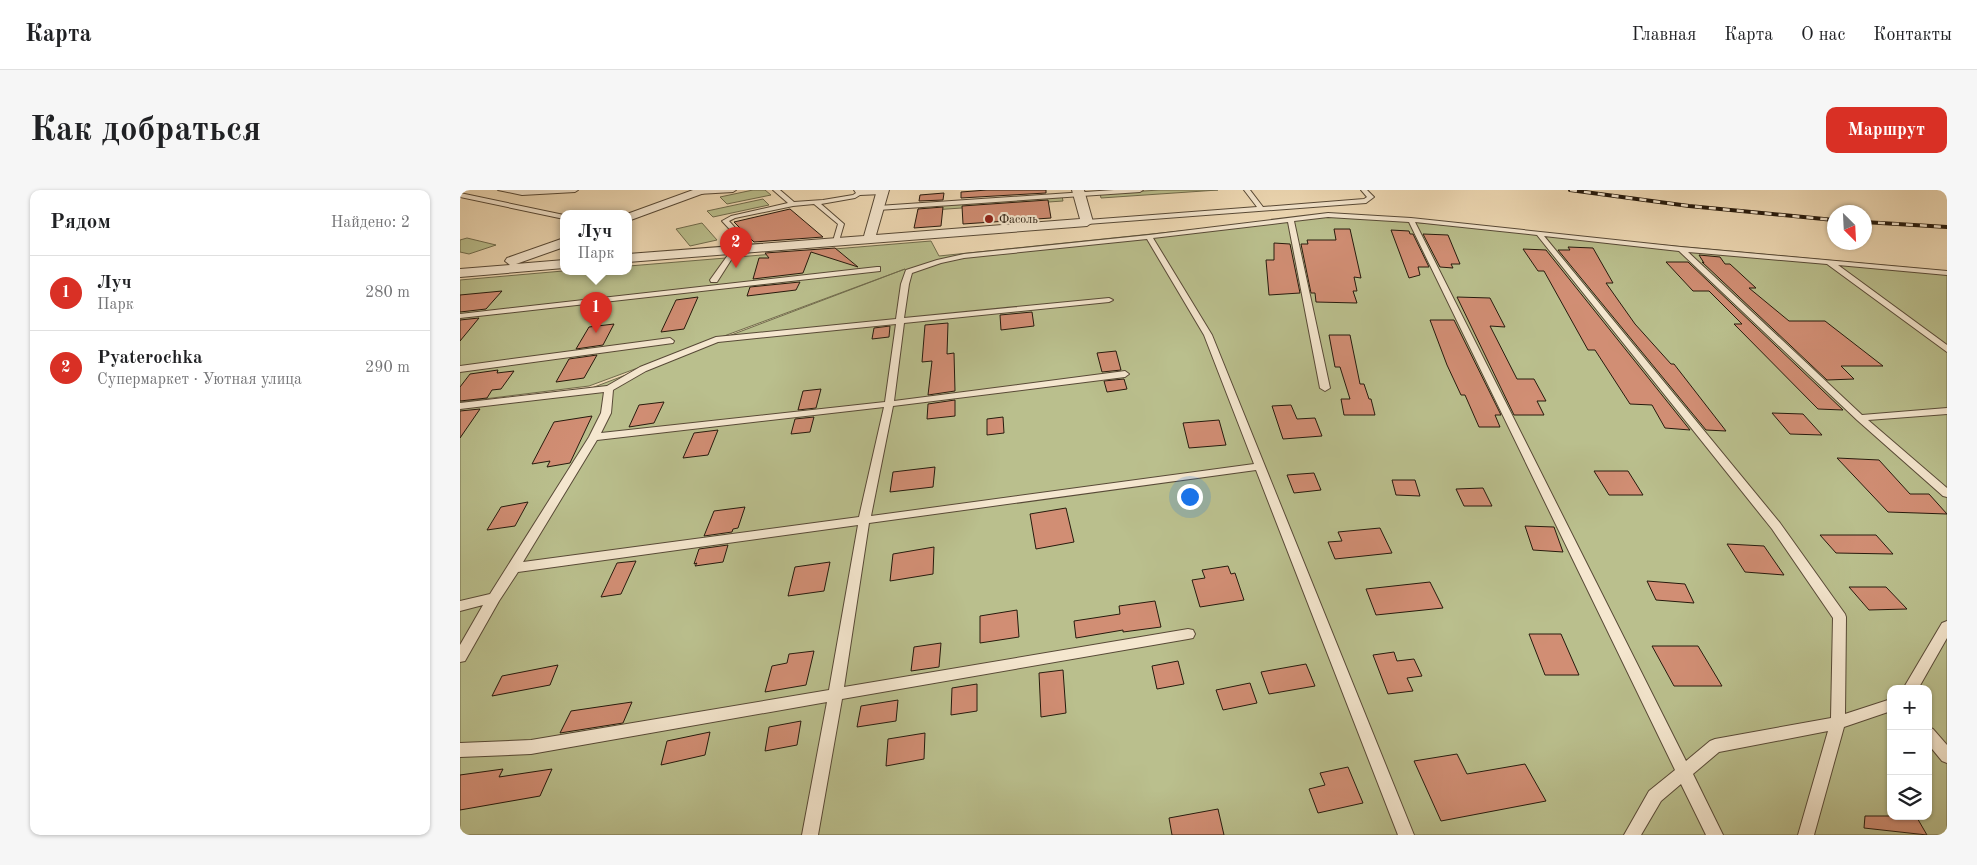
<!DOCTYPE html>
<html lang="ru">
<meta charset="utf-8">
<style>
:root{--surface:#fff;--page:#f6f6f6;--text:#202124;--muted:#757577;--line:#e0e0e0;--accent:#d93025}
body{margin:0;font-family:"Old Standard TT",serif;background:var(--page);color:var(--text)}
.controls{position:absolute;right:15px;bottom:15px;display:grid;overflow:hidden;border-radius:10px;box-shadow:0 1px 4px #0004}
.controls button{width:45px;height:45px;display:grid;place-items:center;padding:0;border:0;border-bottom:1px solid var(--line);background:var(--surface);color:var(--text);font:25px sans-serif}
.compass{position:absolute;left:1367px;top:15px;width:45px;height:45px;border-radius:50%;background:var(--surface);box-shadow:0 1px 4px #0004;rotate:156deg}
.you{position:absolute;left:729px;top:306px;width:18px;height:18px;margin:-12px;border:4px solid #fff;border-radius:50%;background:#1a73e8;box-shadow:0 0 0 8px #1a73e833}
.badge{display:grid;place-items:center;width:32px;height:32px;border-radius:50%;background:var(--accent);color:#fff;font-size:16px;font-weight:700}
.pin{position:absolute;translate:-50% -41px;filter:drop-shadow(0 1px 2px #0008)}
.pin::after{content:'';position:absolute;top:26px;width:18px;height:15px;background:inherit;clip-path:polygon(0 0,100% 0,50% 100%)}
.popup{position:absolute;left:100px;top:20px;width:72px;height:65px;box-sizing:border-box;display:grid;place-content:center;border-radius:10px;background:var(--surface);filter:drop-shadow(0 1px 4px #0005);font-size:16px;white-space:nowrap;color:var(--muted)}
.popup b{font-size:19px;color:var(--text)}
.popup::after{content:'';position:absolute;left:50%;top:100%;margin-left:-10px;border:10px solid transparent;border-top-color:var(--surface)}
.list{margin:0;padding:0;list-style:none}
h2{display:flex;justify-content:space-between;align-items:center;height:65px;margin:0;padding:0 20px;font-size:21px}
h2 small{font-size:16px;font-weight:400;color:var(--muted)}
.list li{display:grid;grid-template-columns:32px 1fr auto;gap:15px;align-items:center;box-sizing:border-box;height:75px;padding:0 20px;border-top:1px solid var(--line)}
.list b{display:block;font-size:19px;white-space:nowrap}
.list p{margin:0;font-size:16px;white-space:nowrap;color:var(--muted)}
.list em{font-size:16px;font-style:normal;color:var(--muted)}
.icon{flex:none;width:28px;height:28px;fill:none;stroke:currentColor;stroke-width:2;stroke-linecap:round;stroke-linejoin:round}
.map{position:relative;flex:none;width:1487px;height:645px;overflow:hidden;border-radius:10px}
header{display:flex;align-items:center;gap:30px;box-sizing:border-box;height:70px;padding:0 25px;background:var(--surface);border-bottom:1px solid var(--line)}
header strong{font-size:24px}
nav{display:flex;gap:28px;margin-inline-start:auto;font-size:18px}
.intro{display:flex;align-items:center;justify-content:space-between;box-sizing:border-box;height:120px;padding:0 30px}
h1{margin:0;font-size:35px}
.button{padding:12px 22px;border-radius:10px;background:var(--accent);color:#fff;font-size:18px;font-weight:700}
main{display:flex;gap:30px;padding:0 30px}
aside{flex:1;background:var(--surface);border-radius:10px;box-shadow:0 1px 4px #0004}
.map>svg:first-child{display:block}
.green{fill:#babf8d;stroke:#706c4d;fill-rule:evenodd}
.building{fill:#d18e74;stroke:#261a0d}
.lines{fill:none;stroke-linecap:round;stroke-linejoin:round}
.lane-casing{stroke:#584a37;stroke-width:2}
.street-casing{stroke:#584a37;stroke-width:2}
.lane{fill:#f5e7cf;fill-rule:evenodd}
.street{fill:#f5e7cf;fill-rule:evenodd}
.rail-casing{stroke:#261a0d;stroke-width:4}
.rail{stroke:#f5e7cf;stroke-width:2.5;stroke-dasharray:7;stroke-linecap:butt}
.poi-dot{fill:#8f2418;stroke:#f5e7cf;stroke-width:2}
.labels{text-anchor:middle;stroke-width:4;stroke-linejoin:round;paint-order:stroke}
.far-poi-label{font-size:12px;fill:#261a0d;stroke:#f5e7cf;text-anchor:start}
</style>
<header>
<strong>Карта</strong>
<nav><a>Главная</a><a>Карта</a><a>О нас</a><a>Контакты</a></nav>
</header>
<div class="intro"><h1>Как добраться</h1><a class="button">Маршрут</a></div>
<main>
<aside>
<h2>Рядом<small>Найдено: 2</small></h2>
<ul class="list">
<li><span class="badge">1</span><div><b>Луч</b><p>Парк</p></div><em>280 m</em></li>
<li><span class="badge">2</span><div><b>Pyaterochka</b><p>Супермаркет · Уютная улица</p></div><em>290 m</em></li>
</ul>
</aside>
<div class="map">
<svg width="1487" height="645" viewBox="0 0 1487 645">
<rect width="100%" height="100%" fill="#efdab5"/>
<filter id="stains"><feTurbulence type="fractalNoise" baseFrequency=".004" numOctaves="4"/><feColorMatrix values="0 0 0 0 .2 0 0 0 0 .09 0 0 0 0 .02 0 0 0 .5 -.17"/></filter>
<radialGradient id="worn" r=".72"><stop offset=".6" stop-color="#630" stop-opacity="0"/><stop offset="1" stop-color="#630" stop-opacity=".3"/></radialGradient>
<!-- green -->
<path class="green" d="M293,0h12l6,5 -44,9 -7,-7z
M699,0h59l-117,8 -1,-4z
M602,6l1,5 -145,10 1,-5z
M303,9l6,6 -56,12 -6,-6z
M875,25l612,56v564h-1487v-430l129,-16 316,-120 -316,117 -129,16v-122l103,-9 65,1 1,-6 302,-25 8,15zM1431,499h37v127h-37z
M242,33l15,17 -27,6 -14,-17z
M7,48l29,7 -27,9 -9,-2v-12z"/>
<!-- building -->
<path class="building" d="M527,0h59v3l-85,5v-6z
M484,3l-1,7 -24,1 1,-6z
M588,10l3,18 -88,6 -1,-18z
M483,17l-2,19 -27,2 4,-19z
M330,19l33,28 -69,5 -20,-20z
M874,39h16l11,49 -7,-1 3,14h-4l4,12 -41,-1 -1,-9h-4l-10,-49h7l-1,-4h29z
M931,40l18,1 1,3h3l16,33h-11l2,8 -11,3z
M963,44l25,1 12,29h-9l2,4 -13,-1z
M814,53l16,1 10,49 -31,2 -3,-35h8z
M1108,57l25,1 20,35h-7l29,41 36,40h3l52,67 -20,-1 -148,-180h12z
M375,58l23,19 -47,-15 -8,21 -50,6 6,-21h10l-4,-5z
M1063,59l23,1 144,180 -25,-2 -13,-23 -22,-1 -35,-54h-7l-44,-79h-6z
M1239,65l21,2 5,7h5l26,24h-7l40,33h36l58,45h-42l13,13 -27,1 -125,-118 2,1z
M1206,72h22l155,148 -25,-1 -84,-85h8l-33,-33h-16z
M340,92l-4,8 -49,6 3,-9z
M42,101l-16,18 -26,3v-17z
M238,107l-14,32 -23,3 15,-32z
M997,107l33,1 15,29 -15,-1 27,53h17l12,22h-9l7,14h-30z
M572,122l2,14 -33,4 -1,-15z
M19,128l-19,23v-21z
M970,130h24l47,95h-6l5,12h-21l-14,-32h-4l-14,-30z
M488,133l-1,31 7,-1 1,38 -27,4 4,-34 -10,1 3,-37z
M154,134l-11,21 -27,4 13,-22z
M430,136l-1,11 -17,2 2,-11z
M869,145h21l10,49h4l5,15h2l4,16h-31l-3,-16h9l-10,-32h-5z
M656,161l5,19 -19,2 -5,-19z
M137,165l-13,23 -28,4 13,-23z
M38,180l-1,3 17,-2 -13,18 -9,1 -5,8 -27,3v-14l10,-13z
M664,189l3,10 -20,3 -3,-11z
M361,199l-5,19 -18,2 5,-19z
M495,210v16l-28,3 1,-15z
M204,212l-10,21 -25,4 10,-22z
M831,215l6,14 18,-1 7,18 -39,3 -11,-33z
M20,219l-20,29v-27z
M1312,223l31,1 19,21 -32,-1z
M132,226l-22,47 -23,4 3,-6 -18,3 22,-42z
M354,227l-4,15 -19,2 4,-15z
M543,227l1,16 -17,2v-16z
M759,230l7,25 -37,3 -6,-25z
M258,240l-10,25 -25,3 11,-25z
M1377,268l42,2 31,34h19l18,20 -59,-2z
M475,277l-2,20 -43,5 3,-20z
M1134,281h34l15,24h-34z
M854,283l7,17 -27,3 -7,-18z
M932,290h23l5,16 -24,-1z
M1023,298l9,18h-28l-8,-17z
M68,312l-13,24 -28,4 14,-23z
M285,317l-7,21 -5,1 -1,3 -28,4 10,-25z
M606,318l8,34 -38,7 -6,-35z
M1065,336l29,1 9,25 -30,-2z
M920,338l12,25 -57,6 -7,-17 14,-1 -4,-9z
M1360,345h56l17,19 -57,-1z
M1267,354l37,2 20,29 -39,-3z
M268,355l-5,17 -28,4 2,-3 -3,1 5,-15z
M474,357l-1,27 -43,7 3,-27z
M176,371l-15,33 -20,3 16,-34z
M370,372l-6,29 -36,5 7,-29z
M768,376l3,8 4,-1 9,27 -44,7 -8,-27 13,-2 -3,-8z
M1187,391l38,3 9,19 -38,-3z
M970,392l13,26 -67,7 -10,-26z
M1389,397h37l21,22 -38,1z
M695,411l6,26 -38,5v-2l-47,8 -2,-17 46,-7 -1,-8z
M557,420l2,27 -39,6v-27z
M1069,444h32l18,41h-34z
M481,453l-2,24 -28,4 3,-24z
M1192,456h46l24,40h-48z
M354,461l-8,34 -41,7 7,-26 15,-3 2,-9z
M934,462l3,9 17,-2 8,17 -15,2 6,13 -25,3 -15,-39z
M718,471l6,23 -27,5 -5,-23z
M846,474l9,22 -46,8 -8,-22z
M98,475l-8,20 -58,11 10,-20z
M603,480l3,43 -25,4 -2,-44z
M790,493l7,20 -34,7 -7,-20z
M517,494v27l-26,4 1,-27z
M438,510l-2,21 -39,6 4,-21z
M172,512l-9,21 -63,10 11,-22z
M341,531l-4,24 -32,6 4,-24z
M250,542l-5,23 -44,10 6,-24z
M465,543l-1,26 -38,7 2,-27z
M997,564l10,20 58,-10 21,37 -105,20 -27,-60z
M888,577l15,36 -45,10 -9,-24 16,-4 -5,-12z
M43,579l-4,8 53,-8 -12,27 -80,14v-35z
M758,619l6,26h-52l-3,-17z
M1405,626h51l11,19 -63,-7z"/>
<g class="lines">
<!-- lane casing -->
<g class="lane-casing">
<path id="lane" d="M38,0h80l-3,2 -53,3z
M276,0l-3,2 -35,2 -3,-2 7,-2z
M313,0h7l14,12 29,-2 30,-5 3,-2 -2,-3h28l3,2 -3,2 -22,1 -5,3 -34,6 23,20 -5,17 -3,2 -3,-2 5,-17 -24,-20 -21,2 -58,12 -6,3 24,27 -5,1 -26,-28 9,-5 57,-13z
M654,0h29l-3,2 -262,18 -3,-2 3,-2z
M784,0h6l13,17 101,-8 3,-2 -6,-7h6l7,7 -8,6 -279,21 -3,-2 3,-2 170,-13z
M0,3l104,22v4l-104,-22z
M868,23l83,5 270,29 266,24v4l-109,-10 109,80v7l-120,-88 -139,-12 174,163 85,-7v6l-79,6 79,68v9l-4,-1 -86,-76 -178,-169 -135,-15 236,287 65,91 1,3 -1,97 46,-15v12l-47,16 -30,108h-16l30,-104 -109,21 -26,22 30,61h-17l-25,-51 -20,17 -20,34h-17l25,-44 26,-21 -266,-548 -81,-5 -34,4 36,167 -5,3 -5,-3 -32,-166 -135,16 59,97 202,500h-16l-142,-365 -387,53 -25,164 344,-58 5,1 2,4 -2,4 -5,1 -346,60 -24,136h-16l25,-133 -296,52 -71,3v-14l71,-3 298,-50 29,-165 -340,47 -19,29 -34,60 -5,1v-17l23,-40 -23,6v-10l30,-7 99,-157 12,-24 3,-21 -144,17v-6l147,-17 33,-19 76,-30 180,-18 5,-35 5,-14 31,-10 27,-6 185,-19zM955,32l122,13 235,294 61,89 -2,100 -116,21 -5,2 -24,20zM687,49l57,96 50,129 -383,52 22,-110 232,-29 4,-3 -4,-3 -231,30 10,-78 205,-21 4,-2 -4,-2 -205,20 5,-34 3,-11 29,-10 23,-5zM436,134l-11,78 -284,31 10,-20 2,-23 33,-19 72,-29zM424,217l-25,110 -336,45 74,-122z
M273,58l5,1 -21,33h-6l-1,-2z
M417,77h3v4l-420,47v-4z
M210,148l4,3 -1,2 -213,29v-6z
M1487,431v17l-29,51h-15l39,-66z
M1468,537l5,2 14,16v18l-5,-2 -14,-17z"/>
</g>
<!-- street casing -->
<g class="street-casing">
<path id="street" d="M233,0h16l-2,2 -79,29 -1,-7z
M417,0h12l-13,45 204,-16 -8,-29h12l9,32 -6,4 -459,36v-8l236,-18z
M104,48v9l-48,17 48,-4v8l-104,9v-8l50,-4 -5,-4 2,-3z"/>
</g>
<!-- lane -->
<use href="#lane" class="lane"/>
<!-- street -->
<use href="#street" class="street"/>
<!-- rail casing -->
<g class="rail-casing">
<path id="rail" d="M1110,0l119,16 145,14
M1404,32l83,5"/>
</g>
<!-- rail -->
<use href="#rail" class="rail"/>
</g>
<!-- markers -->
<circle class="poi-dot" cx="529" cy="29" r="5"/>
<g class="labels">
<!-- far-poi labels -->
<g class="far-poi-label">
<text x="539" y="33">Фасоль</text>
</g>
</g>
<rect width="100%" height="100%" filter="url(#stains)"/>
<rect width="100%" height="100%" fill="url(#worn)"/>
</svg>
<div class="controls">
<button>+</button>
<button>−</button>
<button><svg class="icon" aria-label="layers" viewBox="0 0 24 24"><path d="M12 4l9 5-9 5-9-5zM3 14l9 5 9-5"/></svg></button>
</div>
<svg class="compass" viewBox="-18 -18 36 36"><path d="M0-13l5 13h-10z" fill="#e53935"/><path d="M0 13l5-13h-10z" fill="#757577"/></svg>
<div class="you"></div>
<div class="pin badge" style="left:136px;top:143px">1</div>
<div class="popup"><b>Луч</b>Парк</div>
<div class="pin badge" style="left:276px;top:78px">2</div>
</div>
</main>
